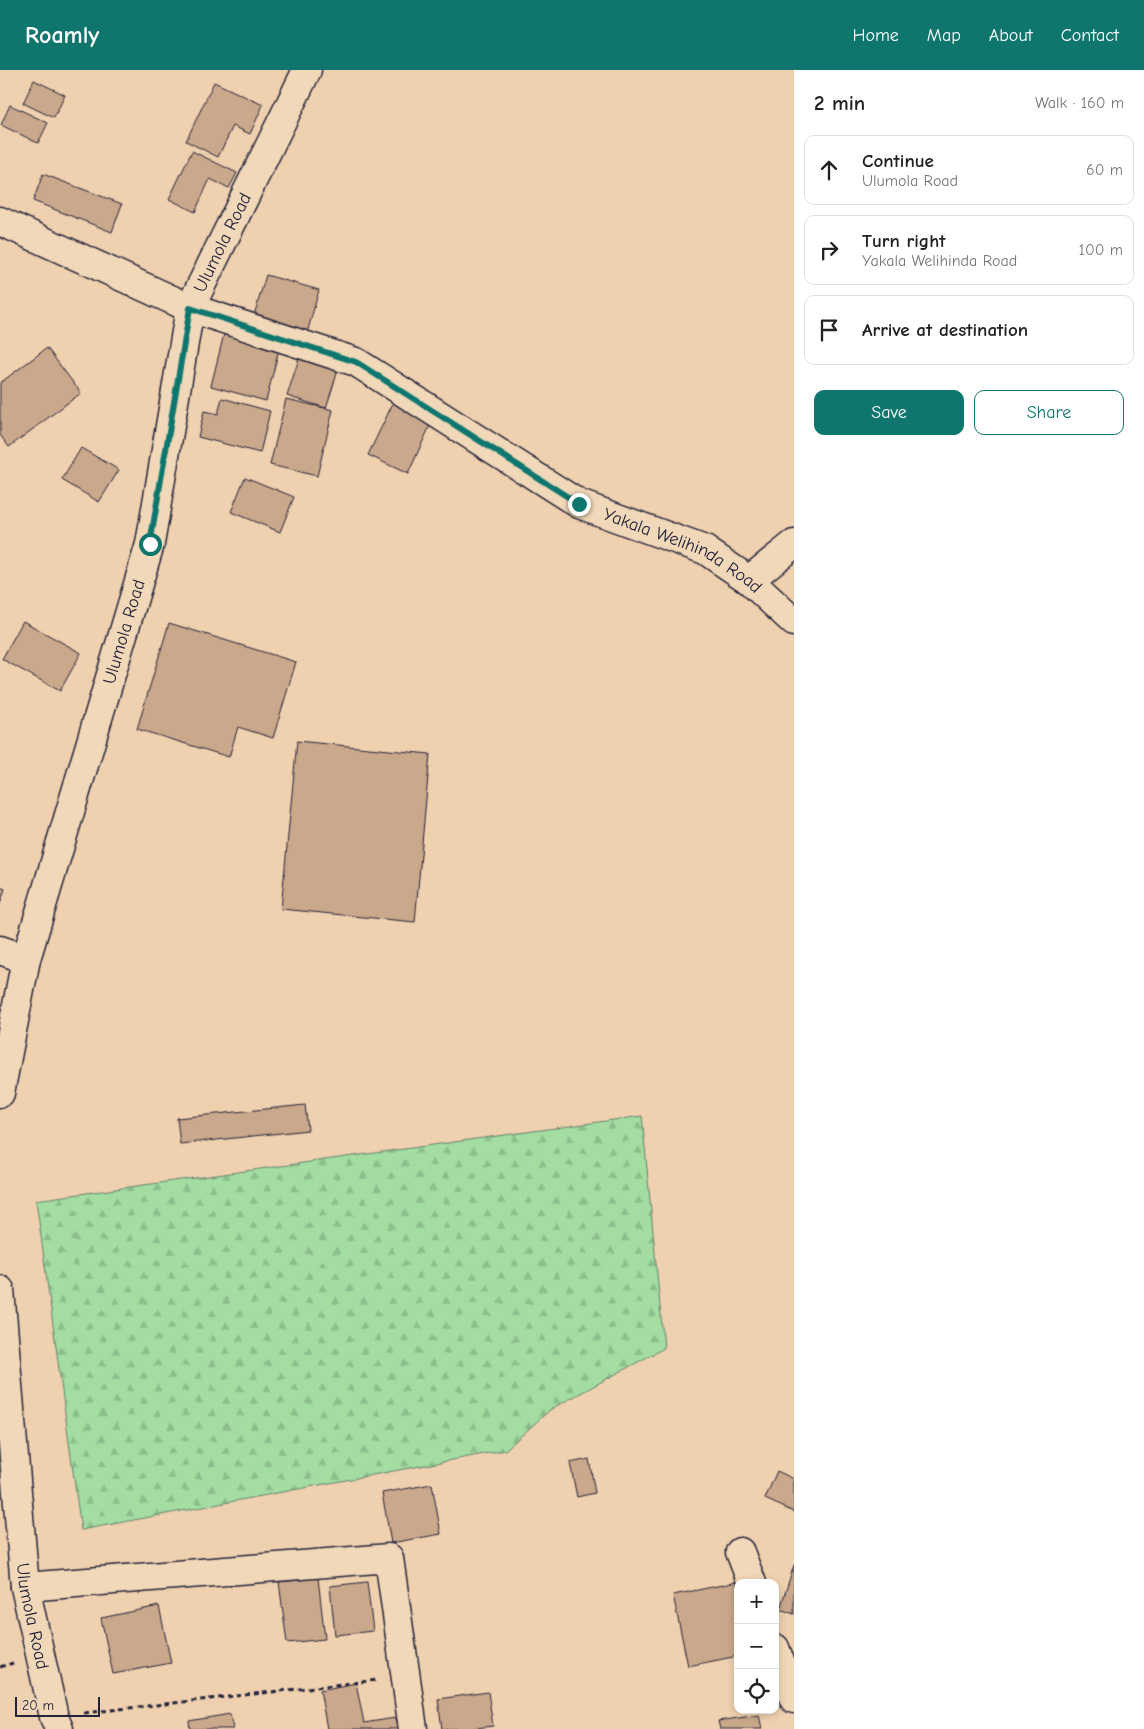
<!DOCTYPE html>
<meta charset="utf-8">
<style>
:root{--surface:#fff;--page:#f6f6f6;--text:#202124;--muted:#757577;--line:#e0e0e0;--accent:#0f766e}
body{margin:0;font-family:"Comic Neue",sans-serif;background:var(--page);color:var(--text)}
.controls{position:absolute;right:15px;bottom:15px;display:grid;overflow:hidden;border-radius:10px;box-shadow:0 2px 8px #0003}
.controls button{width:45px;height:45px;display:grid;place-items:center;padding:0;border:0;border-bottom:1px solid var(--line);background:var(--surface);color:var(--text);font:25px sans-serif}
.scale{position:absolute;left:15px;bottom:12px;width:85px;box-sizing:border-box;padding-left:5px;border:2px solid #22223b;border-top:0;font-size:14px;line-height:18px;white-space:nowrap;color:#22223b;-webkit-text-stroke:4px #f1d8b8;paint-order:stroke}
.stop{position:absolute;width:15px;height:15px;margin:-11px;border:4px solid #0f766e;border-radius:50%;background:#fff}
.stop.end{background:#0f766e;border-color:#fff;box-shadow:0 1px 5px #0008}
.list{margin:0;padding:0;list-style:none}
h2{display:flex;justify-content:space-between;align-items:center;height:65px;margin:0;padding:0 20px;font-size:21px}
h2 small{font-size:16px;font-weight:400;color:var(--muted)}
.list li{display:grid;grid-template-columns:32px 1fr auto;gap:15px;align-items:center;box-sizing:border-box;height:70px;margin:0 10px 10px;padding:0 10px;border:1px solid var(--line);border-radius:10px}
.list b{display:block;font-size:19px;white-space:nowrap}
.list p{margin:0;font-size:16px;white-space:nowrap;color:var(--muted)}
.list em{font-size:16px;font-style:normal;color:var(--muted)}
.actions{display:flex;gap:10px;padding:15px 20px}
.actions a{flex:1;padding:11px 0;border:1px solid var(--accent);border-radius:10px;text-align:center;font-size:18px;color:var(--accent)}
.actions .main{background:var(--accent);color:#fff}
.icon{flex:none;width:28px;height:28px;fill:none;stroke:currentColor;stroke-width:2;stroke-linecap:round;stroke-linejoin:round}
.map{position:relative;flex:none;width:794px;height:1659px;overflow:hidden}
header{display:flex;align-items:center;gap:30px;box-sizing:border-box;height:70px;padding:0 25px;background:var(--accent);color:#fff}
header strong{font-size:24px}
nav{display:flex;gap:28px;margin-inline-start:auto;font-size:18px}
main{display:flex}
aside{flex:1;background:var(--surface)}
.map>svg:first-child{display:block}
.forest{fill:url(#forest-firs);stroke:#62806e}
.building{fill:#caa88b;stroke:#22223b}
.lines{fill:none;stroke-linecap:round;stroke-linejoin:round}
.minor-casing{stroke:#22223b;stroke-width:31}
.path{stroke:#22223b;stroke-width:3;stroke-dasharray:5 4;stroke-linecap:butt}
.minor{stroke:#f1d8b8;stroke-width:28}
.route{stroke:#0f766e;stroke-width:6}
.labels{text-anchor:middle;stroke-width:4;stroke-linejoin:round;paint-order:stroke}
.street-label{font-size:18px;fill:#22223b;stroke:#f1d8b8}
</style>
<header>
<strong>Roamly</strong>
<nav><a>Home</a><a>Map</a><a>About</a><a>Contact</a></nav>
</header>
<main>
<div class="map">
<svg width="794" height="1659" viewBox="0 0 794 1659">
<defs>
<pattern id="forest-firs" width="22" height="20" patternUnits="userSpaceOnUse" patternTransform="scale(1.25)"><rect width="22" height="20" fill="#a3dda2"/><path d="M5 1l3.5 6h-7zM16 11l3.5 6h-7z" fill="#8cbd8c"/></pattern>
</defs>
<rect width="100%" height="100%" fill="#efd1af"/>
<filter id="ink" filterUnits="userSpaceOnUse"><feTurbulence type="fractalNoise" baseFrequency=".02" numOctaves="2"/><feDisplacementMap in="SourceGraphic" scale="10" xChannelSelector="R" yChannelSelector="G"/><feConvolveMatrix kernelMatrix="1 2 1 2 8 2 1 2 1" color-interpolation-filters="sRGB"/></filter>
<g filter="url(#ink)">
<!-- forest -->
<path class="forest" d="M642,1046l22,232 -113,61 -46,41 -424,80 -45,-330z"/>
<!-- building -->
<path class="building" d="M34,10l31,15 -11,23 -31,-15z
M214,12l49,23 -13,29 -17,-8 -15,31 -32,-16z
M10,35l38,18 -10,20 -37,-18z
M192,81l45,22 -8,15 -19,-9 -15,33 -26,-13z
M43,104l79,30 -10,28 -79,-31z
M266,205l53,15 -13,47 -54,-15z
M226,256l55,15 -15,60 -55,-15z
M47,278l34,45 -72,54 -9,-12v-52z
M302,279l39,12 -15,47 -39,-12z
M222,328l48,13 -10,42 -62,-16 6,-26 14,3z
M286,329l47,11 -16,66 -47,-11z
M394,331l39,18 -25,55 -40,-19z
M81,378l38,22 -20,32 -37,-22z
M245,407l49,20 -14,35 -49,-20z
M23,551l58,32 -21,38 -58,-32z
M169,553l127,39 -23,76 -35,-11 -9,30 -92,-28z
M297,671l133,13 -15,168 -134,-13z
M0,817l5,2 -5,15z
M305,1035l3,25 -128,14 -3,-26z
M589,1389l6,34 -18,4 -7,-34z
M777,1401l17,8v33l-29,-13z
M432,1414l9,50 -50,9 -9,-50z
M794,1495v49l-14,-5z
M318,1508l7,61 -38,4 -8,-61z
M367,1512l6,49 -38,4 -5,-49z
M737,1512l1,74 -50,10 -15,-71z
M159,1536l12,57 -58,11 -12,-56z
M356,1613l8,40 31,-5 2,11h-70l-7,-39z
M488,1622l5,34 -26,3h-25l-4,-30z
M230,1644l3,15h-43l-1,-8z
M759,1645l3,14h-42l-2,-8z"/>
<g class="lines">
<!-- minor casing -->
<g class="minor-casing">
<g id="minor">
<path id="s1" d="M0,151l190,87 166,54 223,142 126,46 44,30 45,42"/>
<path d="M749,510l45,-36"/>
<path d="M0,880l26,9"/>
<path id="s2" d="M0,1023l26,-134 124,-415 40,-236 117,-238"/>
<path id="s3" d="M0,1220l25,297 29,130 5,12"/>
<path d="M740,1482l12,31"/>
<path d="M25,1517l364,-29 24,171"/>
<path d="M775,1578l19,51"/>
</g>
</g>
<!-- path -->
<path class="path" d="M0,1597l13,-4
M84,1643l294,-33"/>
<!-- minor -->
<use href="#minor" class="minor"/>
</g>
</g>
<g class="lines" filter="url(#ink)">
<!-- route -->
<path class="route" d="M150,474l40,-236 166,54 223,142"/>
</g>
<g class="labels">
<!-- street labels -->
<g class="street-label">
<text dy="6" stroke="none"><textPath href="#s2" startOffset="882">Ulumola Road</textPath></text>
<text dy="6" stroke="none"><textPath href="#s1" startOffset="762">Yakala Welihinda Road</textPath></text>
<text dy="6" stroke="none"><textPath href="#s2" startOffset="478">Ulumola Road</textPath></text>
<text dy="6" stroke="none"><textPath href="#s3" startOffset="328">Ulumola Road</textPath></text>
</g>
</g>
</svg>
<div class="controls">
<button>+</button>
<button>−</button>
<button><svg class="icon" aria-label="locate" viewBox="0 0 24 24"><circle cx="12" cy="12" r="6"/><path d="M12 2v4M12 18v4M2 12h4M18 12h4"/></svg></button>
</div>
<div class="scale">20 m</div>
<div class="stop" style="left:150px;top:474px"></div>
<div class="stop end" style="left:579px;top:434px"></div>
</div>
<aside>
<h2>2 min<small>Walk · 160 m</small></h2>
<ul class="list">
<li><svg class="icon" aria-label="ahead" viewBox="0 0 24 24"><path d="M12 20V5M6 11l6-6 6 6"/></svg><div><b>Continue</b><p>Ulumola Road</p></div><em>60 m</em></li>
<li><svg class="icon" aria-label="right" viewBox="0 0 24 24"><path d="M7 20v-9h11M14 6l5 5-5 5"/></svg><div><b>Turn right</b><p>Yakala Welihinda Road</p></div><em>100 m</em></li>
<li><svg class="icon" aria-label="arrive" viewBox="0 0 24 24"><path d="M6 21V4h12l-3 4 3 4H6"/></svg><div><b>Arrive at destination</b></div></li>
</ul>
<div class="actions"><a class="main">Save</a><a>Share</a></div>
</aside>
</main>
